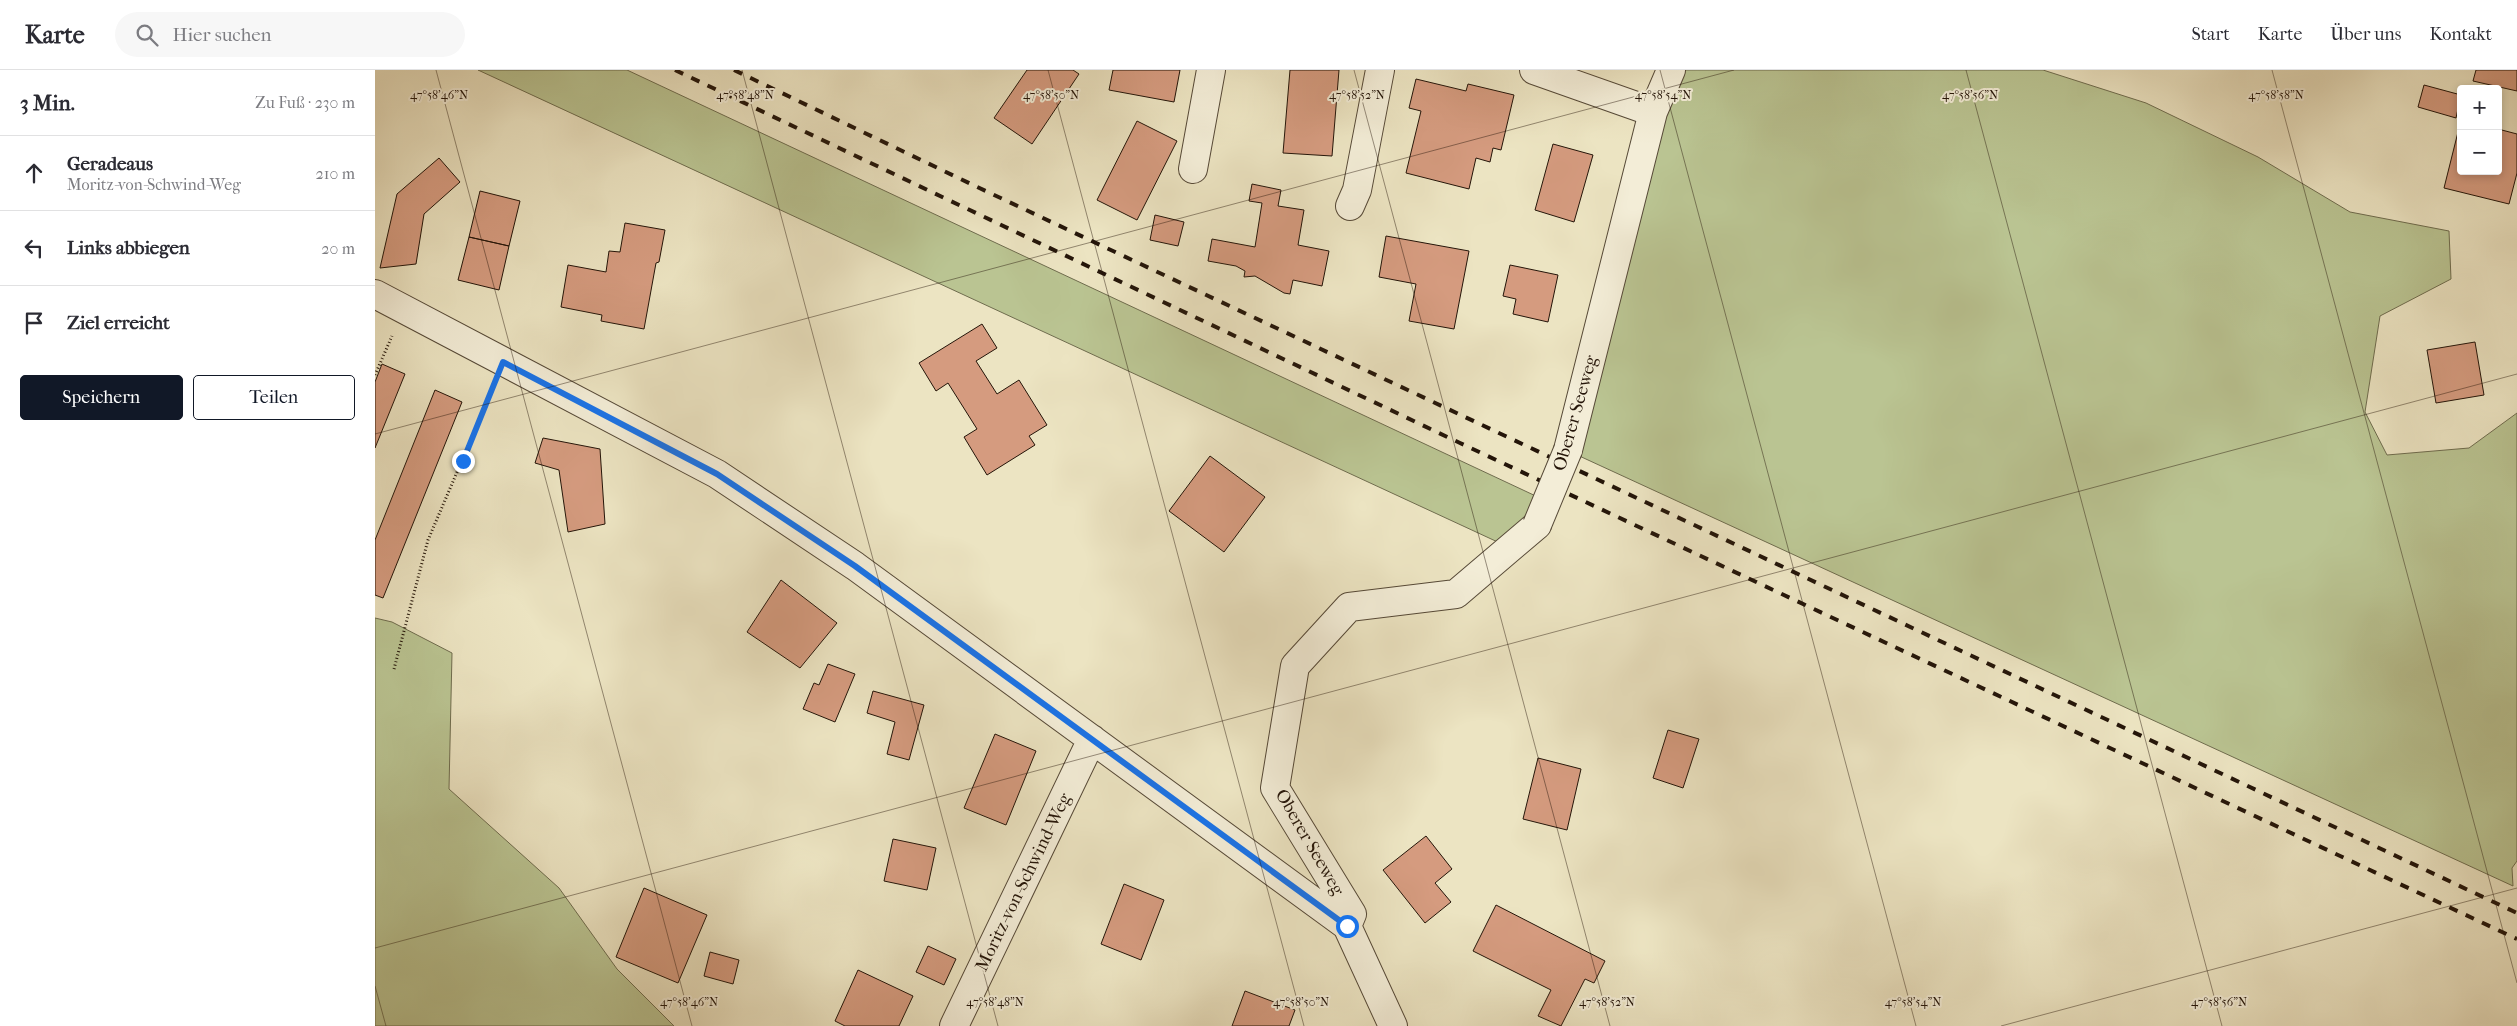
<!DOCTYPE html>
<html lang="de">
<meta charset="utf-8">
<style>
:root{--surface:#fff;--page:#f7f7f7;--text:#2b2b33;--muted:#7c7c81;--line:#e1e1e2;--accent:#111827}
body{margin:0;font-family:"IM FELL French Canon",serif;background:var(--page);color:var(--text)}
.controls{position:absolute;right:15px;top:15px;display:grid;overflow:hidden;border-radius:5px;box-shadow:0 2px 8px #0003}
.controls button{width:45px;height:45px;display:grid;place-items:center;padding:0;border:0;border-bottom:1px solid var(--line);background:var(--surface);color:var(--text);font:25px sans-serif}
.stop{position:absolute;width:15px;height:15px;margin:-11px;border:4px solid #1a73e8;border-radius:50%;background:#fff}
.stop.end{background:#1a73e8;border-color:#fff;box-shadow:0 1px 5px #0008}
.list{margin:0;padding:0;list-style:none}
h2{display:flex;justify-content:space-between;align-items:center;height:65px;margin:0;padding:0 20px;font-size:21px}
h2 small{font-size:16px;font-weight:400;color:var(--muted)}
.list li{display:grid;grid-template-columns:32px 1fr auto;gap:15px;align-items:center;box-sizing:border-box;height:75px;padding:0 20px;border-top:1px solid var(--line)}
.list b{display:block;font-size:19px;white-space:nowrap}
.list p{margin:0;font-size:16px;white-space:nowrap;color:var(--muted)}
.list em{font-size:16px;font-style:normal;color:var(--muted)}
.actions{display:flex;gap:10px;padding:15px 20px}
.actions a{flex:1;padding:11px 0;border:1px solid var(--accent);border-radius:5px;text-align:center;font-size:18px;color:var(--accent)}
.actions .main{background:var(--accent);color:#fff}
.icon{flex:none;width:28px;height:28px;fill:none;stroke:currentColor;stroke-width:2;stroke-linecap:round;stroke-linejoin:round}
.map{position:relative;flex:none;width:2142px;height:956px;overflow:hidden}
header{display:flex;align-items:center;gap:30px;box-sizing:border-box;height:70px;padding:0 25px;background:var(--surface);border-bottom:1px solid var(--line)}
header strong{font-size:24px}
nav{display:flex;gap:28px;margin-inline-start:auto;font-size:18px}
.search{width:350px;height:45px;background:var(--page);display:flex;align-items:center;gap:12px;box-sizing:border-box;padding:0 18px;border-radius:28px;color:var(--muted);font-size:19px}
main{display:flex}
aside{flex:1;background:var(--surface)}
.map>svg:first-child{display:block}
.green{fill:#bac492;stroke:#6f6c4e}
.building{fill:#d59b7f;stroke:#241509}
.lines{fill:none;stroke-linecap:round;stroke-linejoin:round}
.minor-casing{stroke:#564937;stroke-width:30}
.path{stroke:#241509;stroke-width:3;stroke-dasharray:1 2.5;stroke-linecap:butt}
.minor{stroke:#f3edd7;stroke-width:28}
.rail{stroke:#241509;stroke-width:4;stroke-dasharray:9 9;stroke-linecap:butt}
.minor-bridge-casing{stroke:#564937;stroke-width:30;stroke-linecap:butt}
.minor-bridge{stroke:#f3edd7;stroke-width:28}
.route{stroke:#1a73e8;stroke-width:6}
.ticks{fill:none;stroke:#241509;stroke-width:1;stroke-opacity:0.45}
.labels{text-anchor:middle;stroke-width:4;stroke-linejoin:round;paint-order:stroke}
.street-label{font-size:18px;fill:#241509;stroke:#f3edd7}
.ticks-label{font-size:12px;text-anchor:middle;fill:#241509;stroke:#f3edd7;stroke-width:4;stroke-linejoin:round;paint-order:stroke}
</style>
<header>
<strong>Karte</strong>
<div class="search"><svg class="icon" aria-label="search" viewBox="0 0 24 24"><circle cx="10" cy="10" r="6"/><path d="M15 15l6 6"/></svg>Hier suchen</div>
<nav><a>Start</a><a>Karte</a><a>Über uns</a><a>Kontakt</a></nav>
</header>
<main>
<aside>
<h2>3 Min.<small>Zu Fuß · 230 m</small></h2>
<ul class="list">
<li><svg class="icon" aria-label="ahead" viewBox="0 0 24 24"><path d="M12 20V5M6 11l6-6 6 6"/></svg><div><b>Geradeaus</b><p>Moritz-von-Schwind-Weg</p></div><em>210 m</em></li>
<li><svg class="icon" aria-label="left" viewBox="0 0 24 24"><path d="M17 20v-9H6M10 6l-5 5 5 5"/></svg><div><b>Links abbiegen</b></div><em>20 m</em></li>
<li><svg class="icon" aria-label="arrive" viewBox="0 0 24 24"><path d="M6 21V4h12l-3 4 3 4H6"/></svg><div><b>Ziel erreicht</b></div></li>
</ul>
<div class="actions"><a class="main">Speichern</a><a>Teilen</a></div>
</aside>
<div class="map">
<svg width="2142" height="956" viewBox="0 0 2142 956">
<rect width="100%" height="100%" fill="#ece4c2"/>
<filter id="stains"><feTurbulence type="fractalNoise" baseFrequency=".004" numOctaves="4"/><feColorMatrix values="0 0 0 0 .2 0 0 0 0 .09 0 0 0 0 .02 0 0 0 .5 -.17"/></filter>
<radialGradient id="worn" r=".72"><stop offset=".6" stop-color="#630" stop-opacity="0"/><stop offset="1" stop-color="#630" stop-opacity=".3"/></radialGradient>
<!-- green -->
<path class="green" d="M103,0h149l913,428 -12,26 -26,20z
M1308,0h360l103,33 112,54 92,55 99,19 2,48 -71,37 -15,96 22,43 82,-7 48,-35v448l-5,7 1,18 -938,-432 87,-336z
M0,548l17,4 60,31 -3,136 110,99 58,81 57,57h-299z"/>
<!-- building -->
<path class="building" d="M652,0h46l6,4 -47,70 -38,-26z
M738,0h67l-6,32 -65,-12z
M915,0h49l-7,86 -49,-3z
M2101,0h41v21l-44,-10z
M1041,9l50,12 2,-7 46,11 -13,55 -8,-2 -3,14 -14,-4 -7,31 -63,-16 15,-62 -12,-3z
M2049,15l37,10 -5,23 -38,-11z
M2086,50v51h37v-42l19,5v39l-8,31 -65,-16z
M762,51l40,20 -40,79 -40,-20z
M1178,74l40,11 -19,67 -39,-12z
M64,88l21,24 -36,32 -8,50 -36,4 17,-74z
M877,114l29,6 -3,16 26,4 -6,35 31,6 -7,35 -29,-6 -3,14 -6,-1 -29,-17 -11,1 1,-6 -9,-5 -28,-5 4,-22 43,8 7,-44 -13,-2z
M105,121l40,10 -11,45 -40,-9z
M780,145l29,7 -6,24 -28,-6z
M250,153l40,7 -6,32 -3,1 -12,66 -43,-8 1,-6 -41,-8 7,-42 38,7 3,-21 11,1z
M1011,166l83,15 -15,78 -45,-8 7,-37 -37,-7z
M94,167l40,9 -10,44 -41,-10z
M1135,195l48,10 -10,47 -35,-8 3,-15 -13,-3z
M607,254l15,24 -21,13 21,33 22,-14 28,45 -18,11 6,9 -48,30 -23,-38 13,-8 -29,-46 -12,8 -17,-28z
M2100,272l9,53 -48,8 -9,-53z
M7,294l23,10 -30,74v-66z
M60,320l27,12 -79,196 -8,-3v-55z
M168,368l57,11 5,75 -37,8 -9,-62 -24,-7z
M835,386l55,41 -41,55 -55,-41z
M406,510l56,43 -37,45 -53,-36z
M453,594l27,10 -20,48 -32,-13 11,-26 5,2z
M498,621l51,14 -15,55 -22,-6 8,-32 -28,-9z
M1293,660l31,9 -16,49 -30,-10z
M620,664l41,17 -30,74 -42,-17z
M1163,688l43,11 -14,61 -44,-11z
M1051,766l26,33 -17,14 16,19 -26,21 -42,-53z
M518,769l43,9 -9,42 -43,-9z
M749,814l40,16 -23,60 -40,-16z
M269,818l63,27 -29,68 -62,-26z
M1121,835l109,56 -11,22 -9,-4 -24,47 -23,-10 13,-26 -78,-39z
M553,876l28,13 -12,26 -28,-13z
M335,882l29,8 -6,24 -29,-8z
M483,900l55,26 -14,30h-54l-10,-5z
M870,921l50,19 -6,16h-57z"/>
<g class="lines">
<!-- minor casing -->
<g class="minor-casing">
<path id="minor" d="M1159,0l119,42
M818,99l18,-99
M975,136l7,-16 23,-120
M0,224l342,180 138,92 492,360
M1193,380l85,-338 18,-42
M579,956l138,-287
M1018,956l-46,-100 5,-12 -77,-126 20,-122 54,-59 107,-13 81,-69"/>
</g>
<!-- path -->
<path class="path" d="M0,305l17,-39
M19,599l34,-129 65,-152"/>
<!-- minor -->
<use href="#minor" class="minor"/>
<!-- rail -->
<path class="rail" d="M300,0l785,373 1057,496
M359,0l239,115 1544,728"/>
<!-- minor-bridge casing -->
<g class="minor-bridge-casing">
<path id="minor-bridge" d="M1162,455l31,-75"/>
</g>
<!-- minor-bridge -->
<use href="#minor-bridge" class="minor-bridge"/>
</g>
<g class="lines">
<!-- route -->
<path class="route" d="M88,391l40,-99 214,112 138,92 492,360"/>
</g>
<!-- ticks -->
<path class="ticks" d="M61,0l256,956M367,0l256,956M673,0l256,956M979,0l256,956M1285,0l256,956M1591,0l256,956M1897,0l245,913M0,364l1359,-364M0,878l2142,-574M0,916l11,40M1626,956l516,-138"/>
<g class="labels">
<!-- street labels -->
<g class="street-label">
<text transform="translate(1200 343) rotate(-74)" y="6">Oberer Seeweg</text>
<text transform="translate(935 772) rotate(60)" y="6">Oberer Seeweg</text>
<text transform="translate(648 812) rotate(-64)" y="6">Moritz-von-Schwind-Weg</text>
</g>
</g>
<g class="ticks-label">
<text x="64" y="29">47°58'46"N</text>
<text x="1901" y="29">47°58'58"N</text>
<text x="370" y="29">47°58'48"N</text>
<text x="676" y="29">47°58'50"N</text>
<text x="982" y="29">47°58'52"N</text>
<text x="1288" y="29">47°58'54"N</text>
<text x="1595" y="29">47°58'56"N</text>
<text x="314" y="936">47°58'46"N</text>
<text x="620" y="936">47°58'48"N</text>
<text x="926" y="936">47°58'50"N</text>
<text x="1232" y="936">47°58'52"N</text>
<text x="1538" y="936">47°58'54"N</text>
<text x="1844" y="936">47°58'56"N</text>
</g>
<rect width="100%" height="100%" filter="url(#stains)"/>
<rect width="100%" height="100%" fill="url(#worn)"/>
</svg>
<div class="controls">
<button>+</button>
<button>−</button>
</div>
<div class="stop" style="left:972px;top:856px"></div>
<div class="stop end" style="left:88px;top:391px"></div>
</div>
</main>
